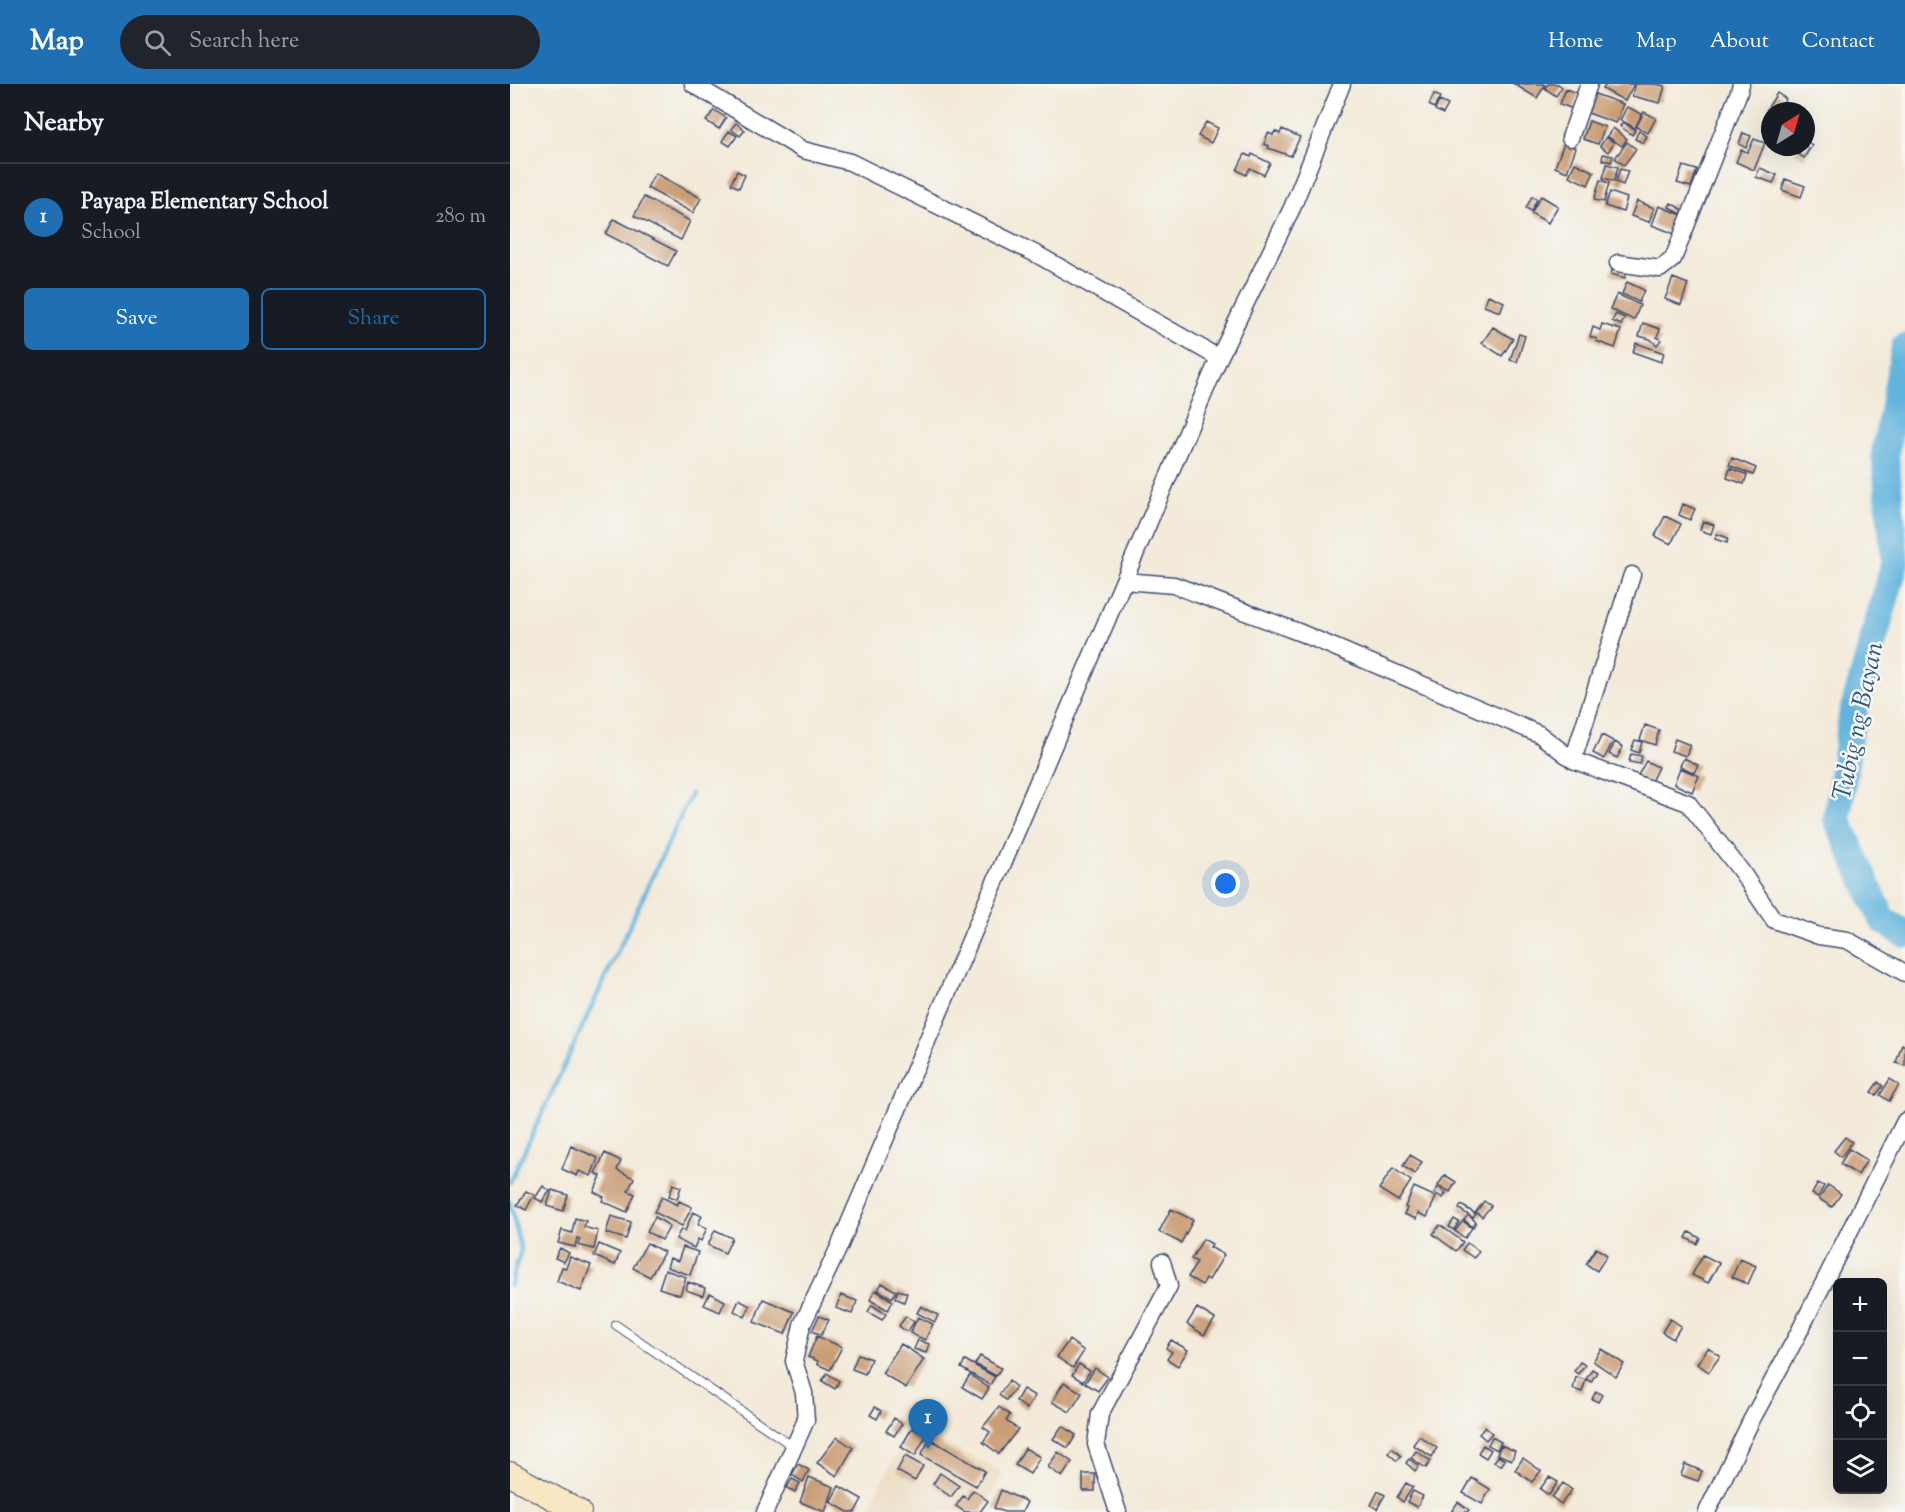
<!DOCTYPE html>
<meta charset="utf-8">
<style>
:root{--surface:#171b24;--page:#20242c;--text:#f1f3f6;--muted:#9ea1a6;--line:#363941;--accent:#1f6fb2}
body{margin:0;font-family:"Sorts Mill Goudy",serif;background:var(--page);color:var(--text)}
.controls{position:absolute;right:18px;bottom:18px;display:grid;overflow:hidden;border-radius:9px;box-shadow:0 6px 24px #0002}
.controls button{width:54px;height:54px;display:grid;place-items:center;padding:0;border:0;border-bottom:2px solid var(--line);background:var(--surface);color:var(--text);font:30px sans-serif}
.compass{position:absolute;left:1251px;top:18px;width:54px;height:54px;border-radius:50%;background:var(--surface);box-shadow:0 6px 24px #0002;rotate:37deg}
.you{position:absolute;left:716px;top:800px;width:21px;height:21px;margin:-15px;border:4px solid #fff;border-radius:50%;background:#1a73e8;box-shadow:0 0 0 9px #1a73e833}
.badge{display:grid;place-items:center;width:39px;height:39px;border-radius:50%;background:var(--accent);color:#fff;font-size:20px;font-weight:700}
.pin{position:absolute;translate:-50% -50px;filter:drop-shadow(0 2px 3px #0008)}
.pin::after{content:'';position:absolute;top:32px;width:21px;height:18px;background:inherit;clip-path:polygon(0 0,100% 0,50% 100%)}
.list{margin:0;padding:0;list-style:none}
h2{display:flex;justify-content:space-between;align-items:center;height:78px;margin:0;padding:0 24px;font-size:26px}
h2 small{font-size:20px;font-weight:400;color:var(--muted)}
.list li{display:grid;grid-template-columns:39px 1fr auto;gap:18px;align-items:center;box-sizing:border-box;height:108px;padding:0 24px;border-top:2px solid var(--line)}
.list b{display:block;font-size:22px;white-space:nowrap}
.list p{margin:0;font-size:20px;white-space:nowrap;color:var(--muted)}
.list em{font-size:20px;font-style:normal;color:var(--muted)}
.actions{display:flex;gap:12px;padding:18px 24px}
.actions a{flex:1;padding:14px 0;border:2px solid var(--accent);border-radius:9px;text-align:center;font-size:21px;color:var(--accent)}
.actions .main{background:var(--accent);color:#fff}
.icon{flex:none;width:33px;height:33px;fill:none;stroke:currentColor;stroke-width:2;stroke-linecap:round;stroke-linejoin:round}
.map{position:relative;flex:none;width:1395px;height:1428px;overflow:hidden}
header{display:flex;align-items:center;gap:36px;box-sizing:border-box;height:84px;padding:0 30px;background:var(--accent);color:#fff}
header strong{font-size:28px}
nav{display:flex;gap:33px;margin-inline-start:auto;font-size:21px}
.search{width:420px;height:54px;background:var(--page);display:flex;align-items:center;gap:15px;box-sizing:border-box;padding:0 21px;border-radius:33px;color:var(--muted);font-size:22px}
main{display:flex}
aside{flex:1;background:var(--surface)}
.map>svg:first-child{display:block}
.built{fill:#ebd8ba}
.lines{fill:none;stroke-linecap:round;stroke-linejoin:round}
.stream{stroke:#62b4dd;stroke-width:4.5}
.river{stroke:#62b4dd;stroke-width:28}
.building{fill:#ca9d76}
.service-casing{stroke:#3b4b70;stroke-width:10}
.minor-casing{stroke:#3b4b70;stroke-width:19}
.secondary-casing{stroke:#3b4b70;stroke-width:26}
.service{stroke:#fff;stroke-width:8}
.minor{stroke:#fff;stroke-width:16}
.secondary{stroke:#f9e7c3;stroke-width:24}
.labels{text-anchor:middle;stroke-width:5;stroke-linejoin:round;paint-order:stroke}
.water-label{font-size:26px;font-style:italic;fill:#305784;stroke:#f6f6f2}
</style>
<header>
<strong>Map</strong>
<div class="search"><svg class="icon" aria-label="search" viewBox="0 0 24 24"><circle cx="10" cy="10" r="6"/><path d="M15 15l6 6"/></svg>Search here</div>
<nav><a>Home</a><a>Map</a><a>About</a><a>Contact</a></nav>
</header>
<main>
<aside>
<h2>Nearby<small></small></h2>
<ul class="list">
<li><span class="badge">1</span><div><b>Payapa Elementary School</b><p>School</p></div><em>280 m</em></li>
</ul>
<div class="actions"><a class="main">Save</a><a>Share</a></div>
</aside>
<div class="map">
<svg width="1395" height="1428" viewBox="0 0 1395 1428">
<rect width="100%" height="100%" fill="#f6f6f2"/>
<filter id="ink" filterUnits="userSpaceOnUse"><feTurbulence type="fractalNoise" baseFrequency=".0167" numOctaves="2"/><feDisplacementMap in="SourceGraphic" scale="12" xChannelSelector="R" yChannelSelector="G"/><feConvolveMatrix kernelMatrix="1 2 1 2 8 2 1 2 1" color-interpolation-filters="sRGB"/></filter>
<filter id="wash" filterUnits="userSpaceOnUse"><feTurbulence type="fractalNoise" baseFrequency=".008" numOctaves="4" result="noise"/><feDisplacementMap in="SourceGraphic" scale="24" xChannelSelector="R" yChannelSelector="G"/><feGaussianBlur stdDeviation="1.35" result="paint"/><feColorMatrix in="noise" values="0 0 0 0 0 0 0 0 0 0 0 0 0 0 0 0 0 1.4 0 .05"/><feComposite in="paint" operator="in"/></filter>
<g filter="url(#wash)">
<rect width="100%" height="100%" fill="#f3ead9"/>
<!-- built -->
<path class="built" d="M401,1341l92,48 -20,39h-117z"/>
<g class="lines">
<!-- stream -->
<path class="stream" d="M0,1098l181,-388
M0,1118l11,48 -11,35"/>
<!-- river -->
<path class="river" d="M1395,263l-20,106 10,109 -43,155 -15,102 46,101 22,14"/>
</g>
<g id="blocks">
<!-- building -->
<path class="building" d="M1004,0h29l2,1 -8,13z
M1038,0h10l4,3 -6,9 -11,-8z
M1096,0h28l-9,17 -22,-12z
M1125,0h21l9,2 -5,17 -28,-7z
M1056,5l13,5 -6,15 -13,-5z
M1267,9l9,6 -8,12h-8l-3,-2z
M924,10l6,3 -6,11 -5,-3z
M1085,10l28,10 -7,19 -28,-10z
M929,17l9,4 -5,9 -8,-4z
M1117,23l15,7 -7,14 -15,-8z
M204,26l12,8 -7,11 -13,-8z
M1134,28l12,6 -8,15 -12,-6z
M1079,37l16,6 -7,17 -15,-5z
M696,38l12,6 -7,15 -13,-7z
M1113,38l12,8 -3,5 -12,-9z
M226,39l9,7 -5,6 -9,-7z
M1103,44l14,11 -5,7 -15,-10z
M772,45l18,8 -9,19 -23,-8 1,-2 -5,-2 4,-11 5,2 2,-4 5,3z
M219,47l8,5 -7,10 -8,-5z
M1129,47l8,5 -4,7 -8,-4z
M1233,49l8,3 -5,12 -7,-4z
M1096,53l8,6 -6,9 -8,-6z
M1244,55l11,4 -11,27 -18,-8 5,-12 7,2z
M1296,57l6,4 -8,13 -9,-6 3,-5h8z
M1117,58l9,7 -12,16 -9,-7z
M1054,59l12,5 -9,24 -12,-5z
M735,70l6,3 1,-3 18,9 -6,12 -14,-7 -4,7 -9,-5z
M1093,70l10,2 -2,6 -9,-2z
M1065,79l19,9 -6,13 -19,-9z
M1097,80l11,3 -4,14 -11,-3z
M1173,82l14,4 -6,17 -14,-4z
M1250,84l17,7 -4,8 -17,-6z
M1110,85l8,2 -5,14 -7,-3z
M227,87l8,4 -6,13 -8,-4z
M145,89l46,25 -8,15 -46,-25z
M1275,95l20,7 -4,11 -19,-7z
M1090,96l9,3 -5,19 -10,-2z
M1100,108l17,6 -4,14 -18,-6z
M1022,112l5,3 -6,12 -5,-3z
M1031,112l17,10 -10,17 -17,-10z
M134,113l46,24 -9,19 -47,-24z
M1127,117l17,7 -5,14 -18,-6z
M1161,119l12,7 -2,4 -12,-7z
M1149,122l23,9 -7,19 -23,-9z
M104,135l62,32 -8,15 -62,-32z
M1103,183l14,4 -2,7 -14,-4z
M1163,194l15,6 -7,21 -16,-6z
M1117,198l17,8 -5,12 -17,-8z
M1107,210l23,11 -6,15 -24,-11z
M978,211l16,7 -4,10 -16,-6z
M1106,230l9,4 -4,7 -9,-4z
M1133,239l17,6 -3,8 4,3 -4,5 -7,-6 -11,-3z
M1092,240l19,6 -6,18 -19,-7 1,-2 -7,-2 3,-10 7,3z
M983,243l20,12 -11,17 -20,-13z
M1009,250l6,2 -8,26 -7,-2z
M1126,259l28,10 -3,9 -28,-10z
M1222,374l24,10 -3,7 -24,-10z
M1220,384l17,7 -3,9 -17,-6z
M1173,420l12,5 -5,11 -11,-5z
M1155,432l16,8 -10,20 -16,-8z
M1193,437l11,4 -3,9 -11,-4z
M1207,450l11,4 -1,5 -12,-4z
M1135,641l14,5 -4,15 -15,-5z
M1092,651l11,6 -9,18 -11,-6z
M1165,655l15,6 -4,11 -15,-5z
M1125,656l7,2 -3,11 -8,-3z
M1105,658l8,5 -6,11 -8,-4z
M1121,670l11,2 -2,8 -11,-2z
M1174,674l14,7 -4,8 -14,-7z
M1136,677l12,6 -8,17 -13,-7z
M1170,684l19,8 -7,16 -18,-8z
M1392,960l3,2v20l-9,-3z
M1380,995l9,6 -10,16 -9,-6z
M1368,998l5,4 -7,9 -5,-3z
M1335,1053l7,5 -11,15 -7,-6z
M61,1062l27,12 -7,18 -12,-5 -2,5 -15,-7z
M1339,1065l18,11 -9,15 -18,-11z
M95,1069l16,8 -4,9 17,8 -6,13 7,3 -8,18 -25,-11 2,-4 -10,-5 7,-16 -6,-3z
M900,1071l12,7 -7,12 -12,-8z
M883,1084l18,13 -13,20 -19,-12z
M935,1091l11,7 -6,10 -12,-7z
M1308,1099l6,3 -6,11 -6,-3z
M163,1100l8,3 -4,12 -8,-3z
M1318,1101l13,9 -9,13 -13,-8z
M33,1102l7,5 -8,11 -7,-4z
M904,1103l22,10 -9,20 -9,-4 -2,6 -12,-5 3,-6 -2,-1z
M928,1103l8,6 -3,5 -9,-5z
M42,1106l16,5 -5,16 -16,-5z
M16,1107l8,4 -8,15 -9,-5z
M152,1113l15,8 2,-4 13,6 -10,19 -28,-14z
M974,1117l7,5 -9,11 -6,-5z
M951,1121l15,9 -3,4 -14,-9z
M661,1125l22,11 -12,23 -22,-11z
M183,1128l9,4 -4,8 9,4 -6,13 -3,-2 -4,9 -18,-9 5,-10 4,2z
M958,1131l8,7 -3,5 -9,-7z
M101,1132l20,6 -5,17 -20,-6z
M145,1133l15,9 -8,14 -15,-8z
M65,1134l11,3 -2,6 14,4 -4,18 -16,-4 2,-6 -3,-1 -2,9 -17,-4 4,-13 10,3z
M944,1135l5,3 -5,8 -5,-3z
M953,1137l9,7 -7,10 -10,-7z
M930,1141l23,17 -7,9 -23,-17z
M205,1146l17,8 -7,15 -17,-8z
M1179,1148l11,6 -3,6 -11,-6z
M693,1155l9,5 -2,3 14,8 -15,25 -3,-2 -4,7 -14,-8 9,-15 -6,-3z
M137,1159l17,9 -14,25 -17,-9z
M957,1159l12,8 -5,7 -12,-8z
M89,1160l21,9 -5,12 -21,-9z
M173,1163l15,5 -8,23 -23,-8 3,-9 8,3z
M50,1164l9,5 -5,9 -9,-4z
M1086,1164l11,7 -10,16 -11,-7z
M1193,1171l16,8 -11,20 -16,-8z
M60,1173l21,8 -10,26 -24,-10 5,-14 4,1z
M1230,1175l16,7 -8,18 -16,-7z
M155,1186l21,7 -6,18 -21,-7z
M178,1198l17,6 -2,8 -17,-6z
M372,1199l14,8 -4,7 -14,-8z
M365,1206l18,11 -5,9 -18,-10z
M388,1206l9,3 -3,9 -9,-4z
M200,1209l15,8 -5,11 -16,-7z
M331,1211l16,6 -5,13 -16,-6z
M253,1215l31,13 -9,22 -31,-12z
M229,1216l11,6 -5,11 -11,-6z
M362,1221l14,9 -4,6 -14,-8z
M411,1222l17,9 -3,7 -18,-9z
M687,1224l18,11 -11,16 -17,-11z
M309,1232l10,4 -8,15 -9,-4z
M396,1232l8,6 -7,10 -8,-6z
M408,1233l15,7 -8,16 -15,-7z
M1160,1235l11,7 -8,13 -11,-7z
M307,1252l25,11 -12,23 -13,-6 1,-3 -10,-4z
M408,1256l11,4 -3,9 -12,-4z
M559,1256l15,11 -11,17 -16,-11z
M661,1256l17,10 -10,16 -11,-7 5,-7 -6,-4z
M391,1260l23,15 -18,29 -24,-15z
M1198,1264l12,8 -11,16 -12,-8z
M1091,1265l23,15 -8,13 -23,-16z
M348,1270l13,5 -6,15 -13,-5z
M470,1272l21,12 -5,8 -21,-12z
M455,1276l30,17 -5,8 -29,-17z
M1070,1278l5,3 -7,9 -4,-3z
M569,1280l11,7 -7,11 -11,-7z
M585,1284l13,9 -10,14 -13,-8z
M1082,1285l5,3 -6,10 -5,-3z
M317,1289l12,8 -4,8 -13,-8z
M460,1291l19,13 -7,11 -20,-12z
M1066,1293l10,3 -4,12 -9,-3z
M499,1297l7,6 -10,13 -7,-5z
M554,1298l18,11 -12,19 -18,-10z
M513,1305l12,7 -8,13 -11,-8z
M1086,1307l6,4 -4,7 -6,-3z
M365,1323l6,4 -4,8 -7,-4z
M489,1323l11,8 -4,6 12,8 -19,25 -16,-12 7,-10 -7,-5z
M384,1334l8,6 -8,12 -8,-5z
M552,1342l14,9 -8,13 -15,-9z
M975,1343l7,6 -6,7 -7,-6z
M402,1344l14,8 -11,20 -14,-9z
M909,1352l18,12 -5,9 -19,-12z
M327,1353l16,11 -16,28 -20,-13z
M982,1353l9,5 -4,8 -9,-5z
M420,1355l55,32 -9,15 -55,-31z
M973,1361l8,5 -5,8 -8,-5z
M991,1361l14,6 -3,9 -15,-6z
M515,1364l15,9 -10,17 -15,-9z
M882,1364l9,8 -4,5 -9,-8z
M906,1367l15,10 -5,7 -15,-10z
M548,1368l14,10 -10,15 -14,-10z
M395,1372l18,10 -8,15 -18,-10z
M988,1372l7,4 -4,6 -7,-4z
M1013,1374l18,13 -9,11 -17,-12z
M899,1375l10,7 -4,5 -9,-8z
M288,1380l11,6 -6,12 -11,-7z
M1175,1380l17,7 -4,10 -17,-6z
M430,1389l19,13 -8,11 -18,-13z
M573,1390h12v17h-12z
M299,1393l25,10 -9,25 -25,-10z
M1039,1393l9,5 -9,13 -9,-6z
M962,1394l18,11 -8,15 -19,-11z
M282,1395l8,4 -5,9 -8,-4z
M896,1399l7,4 -10,15 -6,-5z
M1053,1399l9,7 -11,14 -9,-7z
M329,1402l23,13 -7,13h-7l-18,-10z
M463,1406l15,11 -8,11h-15l-9,-6 7,-10 4,3z
M491,1406l26,12 -5,10h-18l-10,-4z
M868,1407l7,4 -8,14 -6,-4z
M903,1407l10,5 -6,11 -10,-5z
M948,1418l11,8 -2,2h-16z"/>
</g>
</g>
<g filter="url(#ink)">
<use href="#blocks" fill-opacity="0" stroke="#3b4b70" stroke-width="1.5"/>
<g class="lines">
<!-- service casing -->
<g class="service-casing">
<path id="service" d="M106,1241l178,122"/>
</g>
<!-- minor casing -->
<g class="minor-casing">
<path id="minor" d="M183,0l110,66 47,12 188,93 181,103
M1060,54l19,-54
M1108,179l42,6 13,-10 66,-167 2,-8
M614,497l50,4 127,48 238,101 34,26 115,43 53,68 33,49 45,16 28,4 58,33
M1063,676l59,-185
M255,1428l41,-92 -2,-27 -10,-32 8,-36 37,-78 380,-889 73,-150 50,-124
M608,1428l-22,-68 4,-30 69,-128 -7,-24
M1197,1428l44,-91 46,-85 108,-215"/>
</g>
<!-- secondary casing -->
<g class="secondary-casing">
<path id="secondary" d="M0,1390l69,38"/>
</g>
<!-- service -->
<use href="#service" class="service"/>
<!-- minor -->
<use href="#minor" class="minor"/>
<!-- secondary -->
<use href="#secondary" class="secondary"/>
</g>
</g>
<g class="labels">
<!-- water labels -->
<g class="water-label">
<text transform="translate(1347 637) rotate(-78)" y="9">Tubig ng Bayan</text>
</g>
</g>
</svg>
<div class="controls">
<button>+</button>
<button>−</button>
<button><svg class="icon" aria-label="locate" viewBox="0 0 24 24"><circle cx="12" cy="12" r="6"/><path d="M12 2v4M12 18v4M2 12h4M18 12h4"/></svg></button>
<button><svg class="icon" aria-label="layers" viewBox="0 0 24 24"><path d="M12 4l9 5-9 5-9-5zM3 14l9 5 9-5"/></svg></button>
</div>
<svg class="compass" viewBox="-18 -18 36 36"><path d="M0-13l5 13h-10z" fill="#e53935"/><path d="M0 13l5-13h-10z" fill="#9ea1a6"/></svg>
<div class="you"></div>
<div class="pin badge" style="left:418px;top:1365px">1</div>
</div>
</main>
